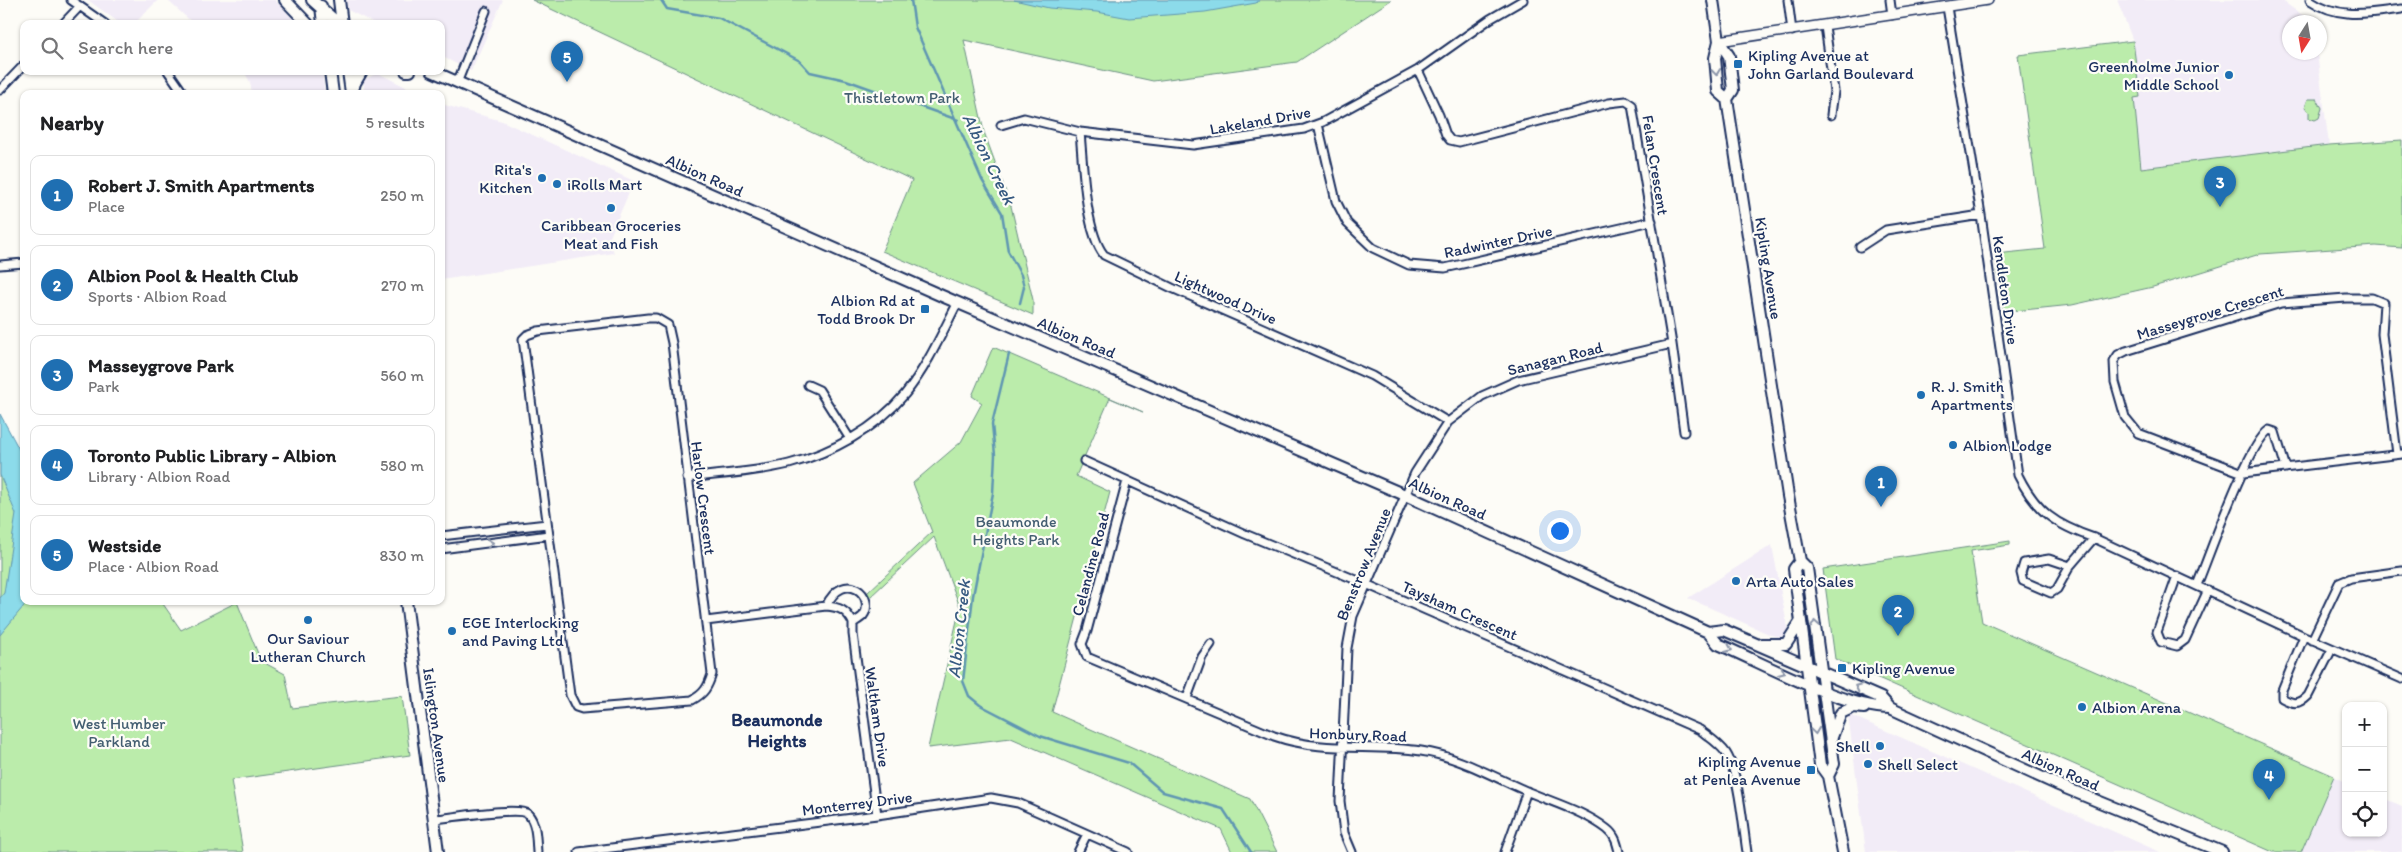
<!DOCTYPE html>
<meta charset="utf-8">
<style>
:root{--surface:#fff;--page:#f6f6f6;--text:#202124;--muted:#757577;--line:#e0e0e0;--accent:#1f6fb2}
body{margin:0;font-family:Itim,sans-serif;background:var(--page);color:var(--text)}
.controls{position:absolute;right:15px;bottom:15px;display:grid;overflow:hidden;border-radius:10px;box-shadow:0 1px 4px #0004}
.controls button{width:45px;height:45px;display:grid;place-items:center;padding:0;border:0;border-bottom:1px solid var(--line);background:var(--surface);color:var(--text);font:25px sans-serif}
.compass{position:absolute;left:2282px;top:15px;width:45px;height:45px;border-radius:50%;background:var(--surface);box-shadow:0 1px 4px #0004;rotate:191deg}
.you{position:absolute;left:1559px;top:530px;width:18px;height:18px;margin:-12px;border:4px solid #fff;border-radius:50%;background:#1a73e8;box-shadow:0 0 0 8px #1a73e833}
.badge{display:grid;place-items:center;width:32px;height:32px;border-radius:50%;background:var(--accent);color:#fff;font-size:16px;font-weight:700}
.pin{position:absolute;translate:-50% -41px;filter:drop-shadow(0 1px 2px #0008)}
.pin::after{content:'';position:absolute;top:26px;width:18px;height:15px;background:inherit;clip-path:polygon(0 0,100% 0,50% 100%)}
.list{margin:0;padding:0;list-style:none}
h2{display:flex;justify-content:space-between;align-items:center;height:65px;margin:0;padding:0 20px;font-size:21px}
h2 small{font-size:16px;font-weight:400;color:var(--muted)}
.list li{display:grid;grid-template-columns:32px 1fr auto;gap:15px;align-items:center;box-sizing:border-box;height:80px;margin:0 10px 10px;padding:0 10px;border:1px solid var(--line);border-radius:10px}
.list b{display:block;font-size:19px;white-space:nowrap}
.list p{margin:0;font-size:16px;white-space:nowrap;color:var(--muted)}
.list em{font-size:16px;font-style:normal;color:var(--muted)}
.icon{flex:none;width:28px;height:28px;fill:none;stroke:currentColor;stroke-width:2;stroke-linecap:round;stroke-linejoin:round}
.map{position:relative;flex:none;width:2402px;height:852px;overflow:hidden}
.search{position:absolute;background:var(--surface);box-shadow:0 1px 4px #0004;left:20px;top:20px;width:425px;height:55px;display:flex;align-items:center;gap:12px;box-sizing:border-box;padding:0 18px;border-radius:10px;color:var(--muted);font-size:19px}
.panel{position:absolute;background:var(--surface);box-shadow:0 1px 4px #0004;left:20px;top:90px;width:425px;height:515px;border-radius:10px}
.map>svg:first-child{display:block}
.built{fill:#f2ecf7}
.green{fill:#bbecab;stroke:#6b8e84}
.water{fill:#8cdbea;stroke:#5f96b2}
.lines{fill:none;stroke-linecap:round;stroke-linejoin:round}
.stream{stroke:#5f96b2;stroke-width:2.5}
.minor-casing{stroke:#1b2f5e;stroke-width:11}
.tertiary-casing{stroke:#1b2f5e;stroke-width:12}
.secondary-casing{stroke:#1b2f5e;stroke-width:14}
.minor{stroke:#fdfcf7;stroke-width:7}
.tertiary{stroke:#fdfcf7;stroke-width:9}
.secondary{stroke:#fdfcf7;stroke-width:10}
.oneway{stroke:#8c96aa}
.poi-dot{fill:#1f6fb2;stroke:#fdfcf7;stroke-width:2}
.labels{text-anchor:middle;stroke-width:4.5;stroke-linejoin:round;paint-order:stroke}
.poi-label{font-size:16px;fill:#1b2f5e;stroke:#fdfcf7;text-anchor:start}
.park-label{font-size:16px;fill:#435e71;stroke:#fdfcf7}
.street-label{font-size:16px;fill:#1b2f5e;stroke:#fdfcf7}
.water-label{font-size:18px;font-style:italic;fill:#375a81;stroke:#fdfcf7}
.neighbourhood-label{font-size:18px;font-weight:bold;fill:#1b2f5e;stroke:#fdfcf7}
</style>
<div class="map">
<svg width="2402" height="852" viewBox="0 0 2402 852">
<rect width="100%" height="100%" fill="#fdfcf7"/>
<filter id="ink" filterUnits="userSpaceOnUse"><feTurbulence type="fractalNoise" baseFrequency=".02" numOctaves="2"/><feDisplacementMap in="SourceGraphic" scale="10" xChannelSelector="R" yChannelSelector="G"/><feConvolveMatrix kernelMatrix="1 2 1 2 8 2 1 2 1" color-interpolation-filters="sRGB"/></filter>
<g filter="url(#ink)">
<!-- built -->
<path class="built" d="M88,0h70l-24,24h-13z
M167,0h108l23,24h-104z
M347,0h156l-32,71 -30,-15v-32h-65l-28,-14z
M2117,0h164l31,22h-22v30l27,1 12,92 -188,23 -7,-70 6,-1 -7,-56z
M244,71h78l3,23h-73l-2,-12z
M378,73l42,21h-55l-2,-14z
M441,104l61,17 132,60 -25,58 5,14 -173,27v-61l7,-1h-7z
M1772,545l16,85 -4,5 -4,2 -9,-2 -83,-37z
M1848,714l312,138h-294z
M2334,776l12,6v51h37v-35l19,8v46h-101z"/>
<!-- green -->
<path class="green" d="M532,0h859l-94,62 -144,19 -189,-41 20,92 27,74 22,94v15l-151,-64 30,-71z
M2133,41l7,56 -6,1 7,70 188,-23 73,-5v108l-26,-2 -116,8 -107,33 -81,18 -68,7 -9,-58 50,-5 -27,-194z
M2308,99h9l5,9 -3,10 -4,2 -6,-2v-6l-4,-5z
M993,347l150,65 -33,-14 -34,78 34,16 -58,220 198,87 27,53h-45l-11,-23 -210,-91 -83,10 32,-141 -26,-70 -64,60 -3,-4 65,-61 -19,-49 48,-41 21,-39 -10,-7z
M24,451v150h137l20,29 56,-28 24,59 24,13 7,34 110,-12 8,59 -179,25 12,72h-243v-399z
M2010,541v4l-39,6 11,71 352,154 -33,76h-28l-438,-193 -12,-90z"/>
<!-- water -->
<path class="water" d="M1014,0h246l-4,3 -51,9 -76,6 -32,-6 -48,-4z
M0,414l20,37 4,12v138h4l-28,34v-37l4,-5 12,-79 -16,-39z"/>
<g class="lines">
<!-- stream -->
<path class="stream" d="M661,0l6,9 52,9 81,43 10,11 36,8 112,40
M911,0l4,27 67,153 20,33 6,38 13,24 3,12 -4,16
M1009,354l-17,70 3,31 -2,38 -20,103 -10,85 6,15 11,9 60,31 89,27 34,29 60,17 28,43"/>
<!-- minor casing -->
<g class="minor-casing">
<path id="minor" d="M71,0l34,24
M1788,0l4,31
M1890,0l2,15
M2310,0c30,20 58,13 92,9
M1947,7l34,208 37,260c18,37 38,50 76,63l210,98 98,43
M63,24l17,-18
M1825,26l9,65 -3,24
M1418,70l21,45 7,20 4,5 9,2 150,-39 17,-2 6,4 40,239 12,88
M168,71l16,23
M457,83l29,-72
M0,90l24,-25
M1318,124l18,77 11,22 26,25 36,17 36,3 207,-47
M1001,125l23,-7 56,14 113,13 111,-16 19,-7 95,-52 72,-51 33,-19
M1080,132c3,32 5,99 24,123l68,33 200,88 76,46
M1860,247l26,-17 95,-15
M0,265l24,-2
M648,318h8l12,7 4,18 40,331c-4,13 -8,20 -20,26l-110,9 -6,-2 -6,-12 -47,-356 4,-4 11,-4z
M808,385l11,5 31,49
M2397,454l-15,-120 2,-31 -12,-5h-26l-65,5 -155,48 -8,4 -4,6 1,21 10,35 13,16 105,40 159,-19
M1084,461l161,73 121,50 334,146c9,7 20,14 26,23 13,20 17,74 21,99
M687,478c33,-4 69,-6 102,-14 42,-11 87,-35 116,-70 22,-27 37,-61 53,-92
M1127,481l-40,150 -5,13 5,13 187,79c51,18 96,7 147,15 36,5 71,25 103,39 27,12 60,21 83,39 8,6 10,14 12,23
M441,536l106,-12
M441,549l108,-14
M2070,566l-21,-7 -25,4 -3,10 2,8 28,12 6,-4 13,-23 24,-28
M2177,576l-20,56 4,10 16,4 8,-6 23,-50
M2197,585c12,-29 51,-141 72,-155l6,2 11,36
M826,606c13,1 21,4 27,17
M706,621l120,-15c19,-39 51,-9 37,10 -2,2 -7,5 -10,7v11l24,181
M2304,636l-22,54v8c11,6 17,7 26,-2l24,-47
M2312,640l27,-57 12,-5 51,-7
M1187,698l15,-41 9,-13
M434,819c16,-1 85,-13 94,-5 9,10 8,26 9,38
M579,852l298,-37 114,-17 27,5 110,49
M1078,852l9,-18
M1352,852l-8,-19 -4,-32 7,-153 6,-32 62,-143 33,-51 34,-26 36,-16 154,-36
M1505,852l22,-61"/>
</g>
<!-- tertiary casing -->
<g class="tertiary-casing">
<path id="tertiary" d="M1719,41l269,-41"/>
</g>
<!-- secondary casing -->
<g class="secondary-casing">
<path id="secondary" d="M285,0l23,24
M312,0l27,24
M339,0l3,24
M1713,0l6,41 -4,17 3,33 9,8 61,397 12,65 7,7 27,196 -6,12
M321,6l2,18
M1719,41l10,15 4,34 -6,9
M330,71l3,23
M348,71l3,22
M406,71h4
M432,71l510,225 463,199 303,137 10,12c45,19 126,64 172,64
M352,94l3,-11 7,-12
M1800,561l-6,8 26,196 8,11 15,76
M406,601l32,251
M1708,632l16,-2 157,68 9,10 166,76 166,68
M1762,644h24l15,-23
M1832,737l9,-24 13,-6 10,1"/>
</g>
<!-- minor -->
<use href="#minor" class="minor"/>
<!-- tertiary -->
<use href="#tertiary" class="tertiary"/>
<!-- secondary -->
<use href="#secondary" class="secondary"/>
</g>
<!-- one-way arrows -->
<defs><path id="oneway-chevron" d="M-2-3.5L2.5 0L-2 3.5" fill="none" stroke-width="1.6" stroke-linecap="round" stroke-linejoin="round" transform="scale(1.25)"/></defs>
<g class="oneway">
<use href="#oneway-chevron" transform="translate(1716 72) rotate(84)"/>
<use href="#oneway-chevron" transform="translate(490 543) rotate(-7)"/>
<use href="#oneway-chevron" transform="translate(1815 624) rotate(-99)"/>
<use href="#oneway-chevron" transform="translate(1729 649) rotate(23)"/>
<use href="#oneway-chevron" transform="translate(1782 672) rotate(25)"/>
<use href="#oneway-chevron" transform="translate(1858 687) rotate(-155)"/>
<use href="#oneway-chevron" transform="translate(1815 731) rotate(82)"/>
</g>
</g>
<!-- markers -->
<g class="poi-dot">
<rect x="1733" y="59" width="10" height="10" rx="2.5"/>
<circle cx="2229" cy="75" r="5"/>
<circle cx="542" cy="178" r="5"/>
<circle cx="557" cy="184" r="5"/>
<circle cx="611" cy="208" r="5"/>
<rect x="920" y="304" width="10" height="10" rx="2.5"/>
<circle cx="1921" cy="395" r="5"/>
<circle cx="1953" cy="445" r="5"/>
<circle cx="1736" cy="581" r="5"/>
<circle cx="308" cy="620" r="5"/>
<circle cx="452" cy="631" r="5"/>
<rect x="1837" y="663" width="10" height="10" rx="2.5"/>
<circle cx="2082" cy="707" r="5"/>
<circle cx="1880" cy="746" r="5"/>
<circle cx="1868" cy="764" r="5"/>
<rect x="1806" y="765" width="10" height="10" rx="2.5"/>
</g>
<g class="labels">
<!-- poi labels -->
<g class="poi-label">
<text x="1748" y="61">Kipling Avenue at<tspan x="1748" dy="18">John Garland Boulevard</tspan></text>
<text x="2219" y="72" text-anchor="end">Greenholme Junior<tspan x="2219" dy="18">Middle School</tspan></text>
<text x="532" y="175" text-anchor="end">Rita's<tspan x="532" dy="18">Kitchen</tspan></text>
<text x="567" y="190">iRolls Mart</text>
<text x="611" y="231" text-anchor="middle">Caribbean Groceries<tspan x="611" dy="18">Meat and Fish</tspan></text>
<text x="915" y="306" text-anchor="end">Albion Rd at<tspan x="915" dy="18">Todd Brook Dr</tspan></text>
<text x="1931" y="392">R. J. Smith<tspan x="1931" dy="18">Apartments</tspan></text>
<text x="1963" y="451">Albion Lodge</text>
<text x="1746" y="587">Arta Auto Sales</text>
<text x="462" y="628">EGE Interlocking<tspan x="462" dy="18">and Paving Ltd</tspan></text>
<text x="308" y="644" text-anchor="middle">Our Saviour<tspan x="308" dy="18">Lutheran Church</tspan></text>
<text x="1852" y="674">Kipling Avenue</text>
<text x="2092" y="713">Albion Arena</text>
<text x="1870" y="752" text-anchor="end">Shell</text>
<text x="1801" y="767" text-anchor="end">Kipling Avenue<tspan x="1801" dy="18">at Penlea Avenue</tspan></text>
<text x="1878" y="770">Shell Select</text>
</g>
<!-- park labels -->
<g class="park-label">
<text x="902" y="103">Thistletown Park</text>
<text x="1016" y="527">Beaumonde<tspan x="1016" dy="18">Heights Park</tspan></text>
<text x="119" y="729">West Humber<tspan x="119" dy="18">Parkland</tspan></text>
</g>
<!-- street labels -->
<g class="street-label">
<text transform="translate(1260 120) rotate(-10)" y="6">Lakeland Drive</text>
<text transform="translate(1656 165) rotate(81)" y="6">Felan Crescent</text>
<text transform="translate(705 175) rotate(24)" y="6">Albion Road</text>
<text transform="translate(1498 241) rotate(-12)" y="6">Radwinter Drive</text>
<text transform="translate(1769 268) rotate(81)" y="6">Kipling Avenue</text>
<text transform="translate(2006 290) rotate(82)" y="6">Kendleton Drive</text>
<text transform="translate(1226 297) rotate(24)" y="6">Lightwood Drive</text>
<text transform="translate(2210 312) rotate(-17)" y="6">Masseygrove Crescent</text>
<text transform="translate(1077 337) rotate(23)" y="6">Albion Road</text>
<text transform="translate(1555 358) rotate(-14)" y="6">Sanagan Road</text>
<text transform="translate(704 498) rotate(83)" y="6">Harlow Crescent</text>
<text transform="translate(1448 498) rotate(24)" y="6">Albion Road</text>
<text transform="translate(1090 564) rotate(-75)" y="6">Celandine Road</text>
<text transform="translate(1363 564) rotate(-68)" y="6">Benstrow Avenue</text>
<text transform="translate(1460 610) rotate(24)" y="6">Taysham Crescent</text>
<text transform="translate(878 717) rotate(82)" y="6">Waltham Drive</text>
<text transform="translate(437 725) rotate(82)" y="6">Islington Avenue</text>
<text transform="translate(1358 734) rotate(2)" y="6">Honbury Road</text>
<text transform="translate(2061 769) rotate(24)" y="6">Albion Road</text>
<text transform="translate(857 803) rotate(-7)" y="6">Monterrey Drive</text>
</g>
<!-- water labels -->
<g class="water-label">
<text transform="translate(989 159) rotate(64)" y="6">Albion Creek</text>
<text transform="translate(959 629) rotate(-84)" y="6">Albion Creek</text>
</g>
<!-- neighbourhood labels -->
<g class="neighbourhood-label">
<text x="777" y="726">Beaumonde<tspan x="777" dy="21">Heights</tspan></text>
</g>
</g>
</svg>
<div class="controls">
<button>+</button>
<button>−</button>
<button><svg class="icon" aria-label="locate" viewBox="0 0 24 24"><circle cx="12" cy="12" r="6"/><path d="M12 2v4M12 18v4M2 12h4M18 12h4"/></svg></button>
</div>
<svg class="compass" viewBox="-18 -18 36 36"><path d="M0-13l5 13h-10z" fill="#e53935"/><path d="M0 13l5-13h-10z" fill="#757577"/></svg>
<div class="you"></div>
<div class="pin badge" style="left:1881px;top:507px">1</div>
<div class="pin badge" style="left:1898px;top:636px">2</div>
<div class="pin badge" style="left:2220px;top:207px">3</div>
<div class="pin badge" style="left:2269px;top:800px">4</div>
<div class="pin badge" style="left:567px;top:82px">5</div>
<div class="search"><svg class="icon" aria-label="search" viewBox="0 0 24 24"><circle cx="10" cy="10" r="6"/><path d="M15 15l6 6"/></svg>Search here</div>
<section class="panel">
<h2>Nearby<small>5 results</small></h2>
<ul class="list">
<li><span class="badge">1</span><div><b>Robert J. Smith Apartments</b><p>Place</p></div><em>250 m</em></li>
<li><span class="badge">2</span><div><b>Albion Pool &amp; Health Club</b><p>Sports · Albion Road</p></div><em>270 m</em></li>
<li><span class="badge">3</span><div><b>Masseygrove Park</b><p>Park</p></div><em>560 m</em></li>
<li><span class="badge">4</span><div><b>Toronto Public Library - Albion</b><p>Library · Albion Road</p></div><em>580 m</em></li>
<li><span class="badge">5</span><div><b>Westside</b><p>Place · Albion Road</p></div><em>830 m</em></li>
</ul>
</section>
</div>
